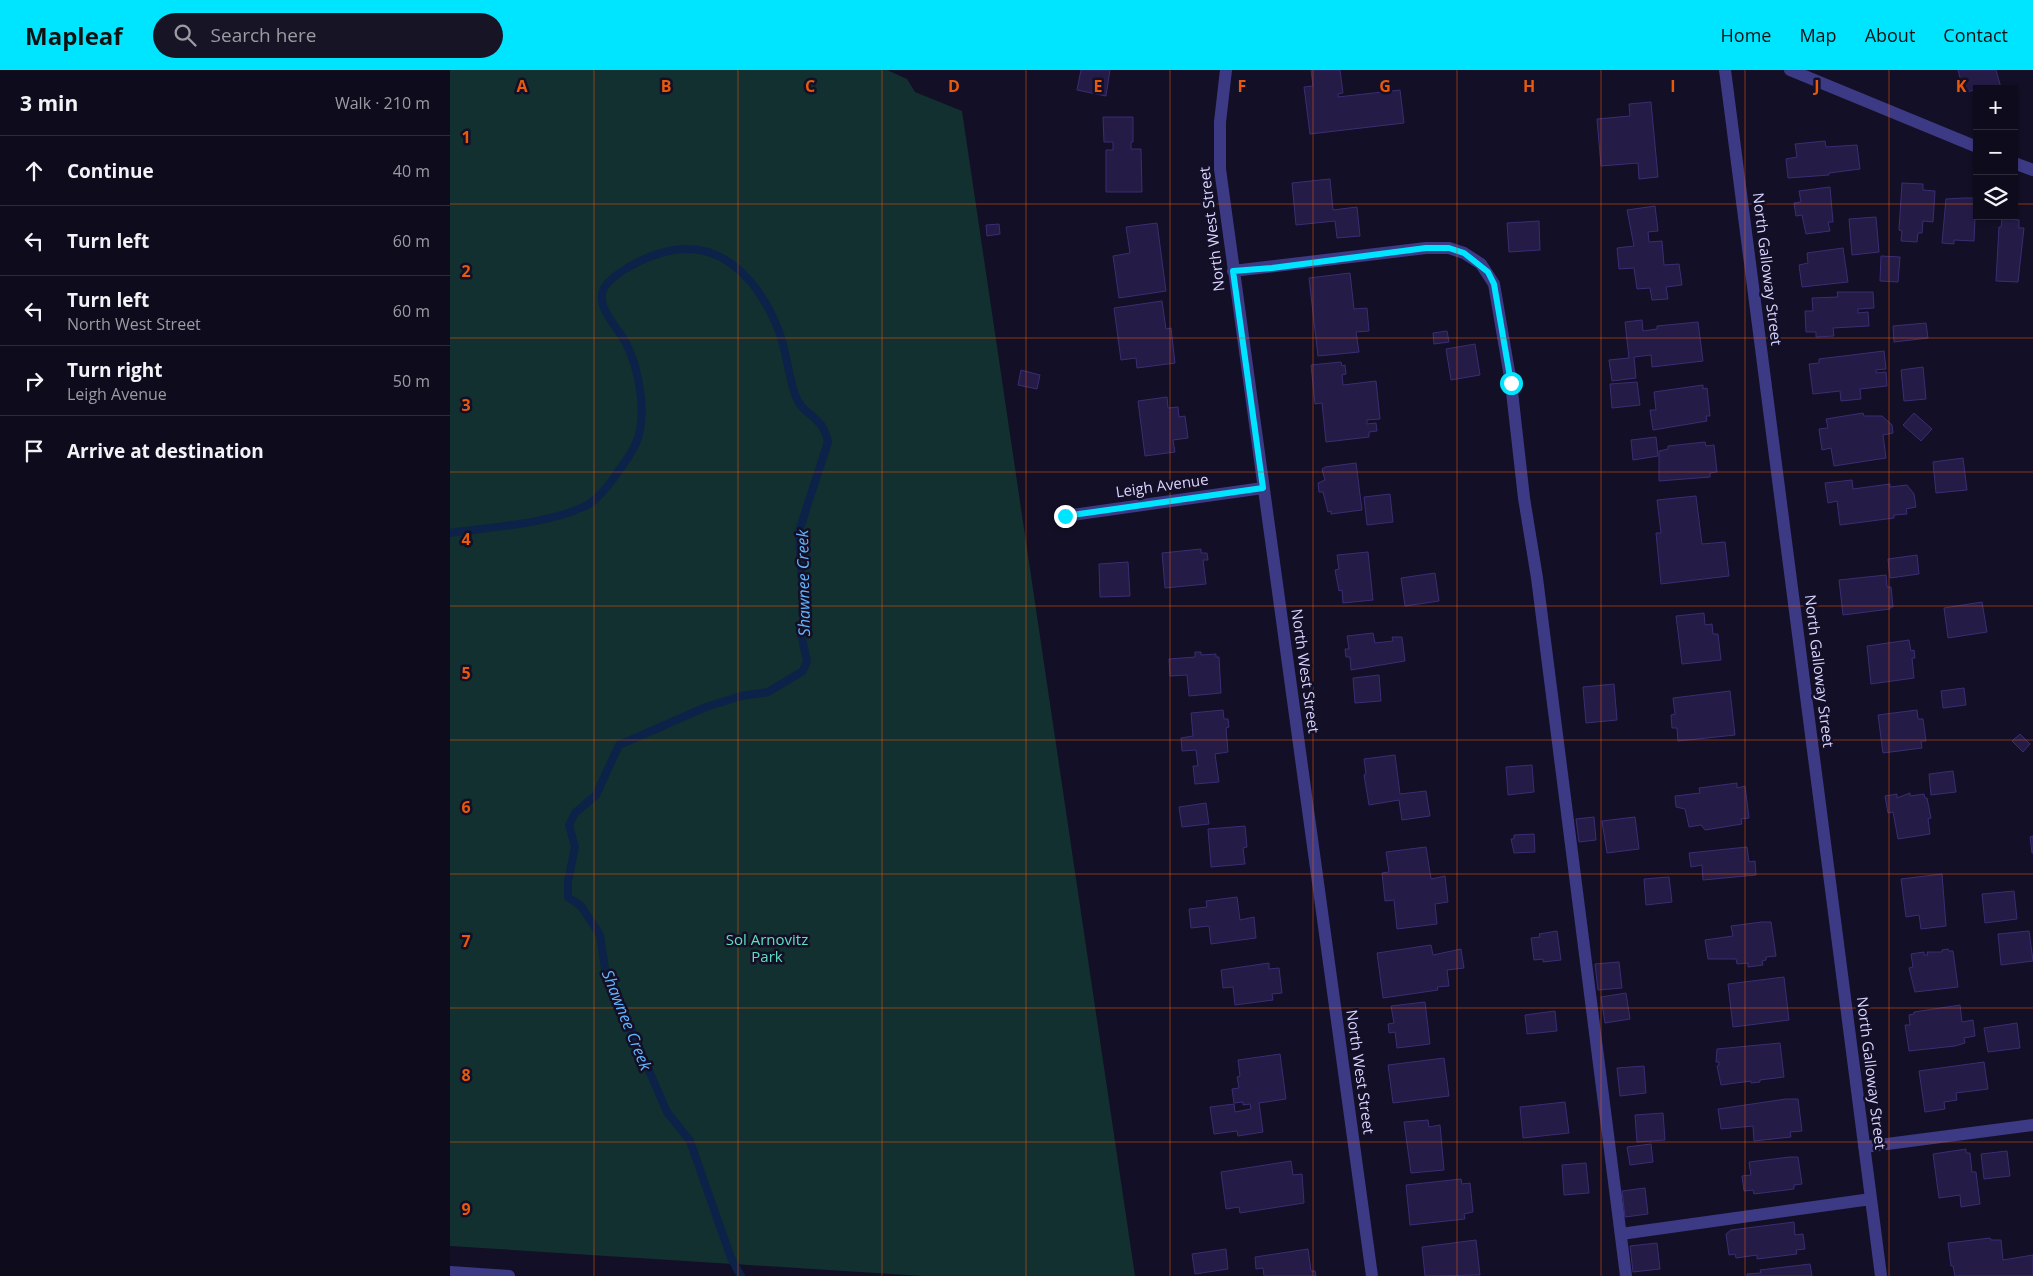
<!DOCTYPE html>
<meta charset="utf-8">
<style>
:root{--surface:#0e0b1c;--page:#171425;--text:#f1f3f6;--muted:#9b9ba3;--line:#2e2b3b;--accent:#00e5ff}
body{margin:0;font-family:"Open Sans",sans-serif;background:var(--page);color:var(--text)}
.controls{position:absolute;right:15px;top:15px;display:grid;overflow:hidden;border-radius:0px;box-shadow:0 1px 4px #0004}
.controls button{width:45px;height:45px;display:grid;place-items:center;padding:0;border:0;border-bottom:1px solid var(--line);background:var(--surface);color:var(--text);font:25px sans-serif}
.stop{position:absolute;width:15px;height:15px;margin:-11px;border:4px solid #00e5ff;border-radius:50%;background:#fff}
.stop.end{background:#00e5ff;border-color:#fff;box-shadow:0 1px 5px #0008}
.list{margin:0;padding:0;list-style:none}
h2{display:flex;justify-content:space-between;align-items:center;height:65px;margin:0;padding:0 20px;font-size:21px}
h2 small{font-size:16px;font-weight:400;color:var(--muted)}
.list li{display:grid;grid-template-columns:32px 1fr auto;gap:15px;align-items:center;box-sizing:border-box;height:70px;padding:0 20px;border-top:1px solid var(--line)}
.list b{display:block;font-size:19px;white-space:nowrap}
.list p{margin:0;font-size:16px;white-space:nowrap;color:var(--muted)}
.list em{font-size:16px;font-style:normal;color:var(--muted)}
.icon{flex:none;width:28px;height:28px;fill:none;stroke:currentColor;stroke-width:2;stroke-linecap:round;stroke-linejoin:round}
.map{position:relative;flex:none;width:1583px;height:1206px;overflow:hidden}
header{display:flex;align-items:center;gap:30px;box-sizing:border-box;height:70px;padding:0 25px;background:var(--accent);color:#111}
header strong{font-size:24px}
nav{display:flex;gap:28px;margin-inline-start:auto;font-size:18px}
.search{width:350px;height:45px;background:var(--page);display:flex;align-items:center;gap:12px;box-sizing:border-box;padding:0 18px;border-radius:28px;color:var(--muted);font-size:19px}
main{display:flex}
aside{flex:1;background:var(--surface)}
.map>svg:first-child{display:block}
.green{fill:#12302f}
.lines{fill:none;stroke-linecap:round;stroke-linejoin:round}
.stream{stroke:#0c2248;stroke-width:8}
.building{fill:#241b47;stroke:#3b2d73}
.minor{stroke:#3d3a85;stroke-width:12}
.route{stroke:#00e5ff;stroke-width:6}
.grid{fill:none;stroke:#e8590c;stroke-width:1;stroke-opacity:0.55}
.labels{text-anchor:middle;stroke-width:5;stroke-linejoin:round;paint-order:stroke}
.street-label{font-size:15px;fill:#d9d4ff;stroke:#130f26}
.park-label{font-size:15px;fill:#5fe0c0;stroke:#130f26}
.water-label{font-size:16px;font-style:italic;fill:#62b6ff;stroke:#130f26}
.grid-label{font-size:16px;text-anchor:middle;font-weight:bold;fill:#e8590c;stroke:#130f26;stroke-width:5;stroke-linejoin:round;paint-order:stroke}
</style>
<header>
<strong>Mapleaf</strong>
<div class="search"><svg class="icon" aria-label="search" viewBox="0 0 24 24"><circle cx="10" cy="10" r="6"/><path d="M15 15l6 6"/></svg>Search here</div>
<nav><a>Home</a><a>Map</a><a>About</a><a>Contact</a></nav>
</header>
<main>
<aside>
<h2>3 min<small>Walk · 210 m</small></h2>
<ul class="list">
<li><svg class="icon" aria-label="ahead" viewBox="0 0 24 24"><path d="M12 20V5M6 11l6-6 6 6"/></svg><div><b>Continue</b></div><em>40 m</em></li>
<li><svg class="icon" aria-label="left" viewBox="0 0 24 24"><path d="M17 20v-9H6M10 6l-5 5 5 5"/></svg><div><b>Turn left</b></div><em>60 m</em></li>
<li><svg class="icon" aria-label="left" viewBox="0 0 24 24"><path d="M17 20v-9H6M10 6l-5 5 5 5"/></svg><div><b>Turn left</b><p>North West Street</p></div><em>60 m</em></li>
<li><svg class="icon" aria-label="right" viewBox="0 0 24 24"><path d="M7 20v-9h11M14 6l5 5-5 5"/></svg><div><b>Turn right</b><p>Leigh Avenue</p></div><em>50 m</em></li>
<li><svg class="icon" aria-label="arrive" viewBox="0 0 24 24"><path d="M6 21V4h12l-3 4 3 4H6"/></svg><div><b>Arrive at destination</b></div></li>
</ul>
</aside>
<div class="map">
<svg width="1583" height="1206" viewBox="0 0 1583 1206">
<rect width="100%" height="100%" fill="#130f26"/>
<!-- green -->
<path class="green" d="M0,0h437l20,9 8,13 47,19 173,1165h-212l-473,-30z"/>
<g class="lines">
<!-- stream -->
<path class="stream" d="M0,463c40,-6 97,-9 133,-26 13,-5 22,-18 30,-28 10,-15 24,-31 27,-49 5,-26 -2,-62 -13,-85 -7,-16 -33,-38 -23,-57 9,-15 41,-31 57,-35 57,-17 94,23 115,71 11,23 11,50 20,73 7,19 27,18 32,45l-29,89 4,70 3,14 -5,19 6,27 -4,10 -35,21 -27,4 -35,11 -87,38 -23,50 -21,18 -6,12 6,22 -7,34v16l13,9 19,29 5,34 62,143 23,29 41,117 10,18"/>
</g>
<!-- building -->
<path class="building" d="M631,0h29l-4,26 -29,-6z
M861,0h29l3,23 -5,1v3l62,-7 4,33 -94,11 -6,-47 9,-1z
M1508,0h38l5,18 -24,1v10l-3,-9 -10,3z
M1201,32l7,75 -19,2 -1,-16 -37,3 -4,-47 33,-3 -1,-12z
M653,47h30v25h-2v7h10l1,43h-36v-42h7v-8h-9z
M1375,71l1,6 31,-2 3,24 -31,4v2l-41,3 -2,-19 11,-2 -2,-13z
M880,109l3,31 24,-3 3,29 -23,2 -2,-17 -39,4 -4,-42z
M1452,113l21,1v6l12,1 -2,31 -10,-1 -1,12h-4l-1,9 -16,-1 1,-10 -3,-1z
M1380,117l3,35h-5l2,9 -24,3 -4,-19 -6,1 -2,-13 7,-1 -2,-11z
M1514,128h12l-2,43 -20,-1v4l-12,-1 4,-44z
M1205,136l3,25 -10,1 1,10 13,-1 2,24 15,-1 3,21 -16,2 2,12 -16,1 -2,-12 -13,1 -3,-21 -15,1 -2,-21 17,-2 -7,-36z
M1426,147l3,35 -27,3 -3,-36z
M1552,149l17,1v8h5l-6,54 -22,-1 3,-54h2z
M1089,151l1,29 -31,2 -2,-29z
M707,153l9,68 -47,7 -6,-42 17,-3 -4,-26z
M549,154l1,10 -13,2 -1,-11z
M1393,178l5,34 -46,5 -3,-22 9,-2 -1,-10z
M1431,186l19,1 -2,25 -18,-1z
M900,203l4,36 13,-1 2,23 -13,1 3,20 -41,4 -9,-78z
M1387,222h36l1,16 -16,1v4l10,-1 1,14 -36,2 1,8 -18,1v-5h-10l-1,-21h8l-1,-13 26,-1z
M712,231l4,28 5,-1 4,35 -38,5 -1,-10 -15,2 -7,-52z
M1192,250l1,11 14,-2v-3l41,-4 5,39 -51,6 -1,-12 -17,2 2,21 -24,3 -3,-21 20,-2 -4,-36z
M1476,253l2,15 -34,4 -1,-16z
M997,261l2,11 -15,2 -1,-11z
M1025,274l5,31 -29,5 -5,-31z
M1434,281l2,18 -10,1v3l10,-1 1,14 -27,3 1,10 -20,2 -1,-10 -27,3 -4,-30 10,-1v-4z
M891,292l1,4 3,-1 1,9 -4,1 1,10 33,-4 4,38 -13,1v4l9,-1 1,8 -8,1v5l-43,5 -4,-39 -7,1 -4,-39z
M1473,297l3,32 -22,2 -3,-31z
M571,300l19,5 -3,14 -19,-4z
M1187,312l3,23 -28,3 -2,-24z
M1253,315v4l4,-1 3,28h-4l1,5 -54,9 -3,-20h6l-2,-18z
M717,327l1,11 10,-1 1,10 6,-1 3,22 -15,2 2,12 -30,4 -7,-55z
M1413,343l1,3h18l10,9 1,8 -10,2 3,23 -52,8 -3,-18 -9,2 -3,-21 9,-1 -2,-9z
M1464,343l18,16 -11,12 -18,-16z
M1206,367l2,19 -25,4 -2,-20z
M1255,372l1,4 8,-1 3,27 -7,1v4l-51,4v-30l9,-2v-3z
M1513,388l4,32 -31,3 -3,-31z
M906,393l6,47 -31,4v-3l-3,1 -5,-20h-4l-1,-9 7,-3 -3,-11 3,-2z
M1402,410l1,9 37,-5v3l17,-2 7,9 2,13 -10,2 1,5 -13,1v3l-54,7 -3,-24 -9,2 -3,-20z
M940,424l3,28 -26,3 -3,-28z
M1246,426l6,48 23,-2 4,34 -68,8 -5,-51h5l-4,-33z
M751,479v4h6l1,7h-5l3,24 -41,4 -3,-35z
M918,482l5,48 -30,3 -1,-13 -3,1 -4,-21 4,-1 -2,-14z
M1467,485l2,19 -29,4 -2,-19z
M678,492l2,34 -30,1 -1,-33z
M985,503l4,28 -34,5 -4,-28z
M1436,505l1,12h4l2,20h-3v2l-47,6 -4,-35z
M1532,532l5,30 -39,6 -4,-30z
M1254,543l1,12 7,-1 1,10h5l3,26 -39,4 -6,-48z
M923,563l2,10 18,-2 -1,-4h10l3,24 -54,9 -1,-13h-4l-1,-8h4l-2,-13z
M1459,570l2,11 3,-1 1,8h-3l2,20 -43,6 -4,-38z
M745,582h6v3l15,-1v3h3l2,36 -32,3 -2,-21 -17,1 -1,-17 26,-2z
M929,605l2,26 -26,2 -2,-25z
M1164,614l3,36 -31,3 -3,-36z
M1514,618l2,17 -23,3 -2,-17z
M1280,621l5,44 -57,6 -1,-13h-5l-1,-13 4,-1 -2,-16z
M773,640l1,9h4l1,8 -3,1 2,24 -13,2 4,28 -24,2 -2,-18h5l-2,-16 -14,1 -1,-13 12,-2 -2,-23z
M1467,640l1,9h5l3,22h-5l1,7 -39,5 -5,-38z
M1570,664l10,10 -7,8 -11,-11z
M945,685l5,39 26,-3 4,25 -28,4 -3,-20 -30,5 -5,-30 2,-1 -2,-15z
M1082,695l2,27 -26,3 -2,-28z
M1503,701l3,21 -25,3 -2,-21z
M1287,713v5l8,-2 4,32 -8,1 1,5 -37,6 -4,-5 -12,2 -4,-18 -9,-2 -1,-11 25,-3 -1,-5z
M1460,723v3l14,-2 1,4h2l4,20 -3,1 2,15 -32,5 -5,-27 -5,1 -3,-17 12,-2v4z
M756,733l3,21 -27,3 -3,-20z
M1144,747l2,23 -17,2 -3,-23z
M1185,747l4,32 -32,4 -5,-32z
M795,756l2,21 -4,1 2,16 -34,3 -3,-38z
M1084,764l1,18 -21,1 -3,-14h3v-4z
M1583,766v17h-1l-2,-16z
M976,777l5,32 14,-3 3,26 -13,2 2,20 -40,5 -3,-29 -9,1 -3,-28 7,-1 -3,-20z
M1297,777l2,15 6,-1 1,14 -53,5 -1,-15 -11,2 -2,-14z
M1492,804l4,52 -25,3 -2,-14 -13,2 -5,-38z
M1219,807l3,25 -26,3 -2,-26z
M1564,821l3,28 -32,4 -3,-29z
M787,827l3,23 14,-3 2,21 -45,6 -2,-18 -18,2 -2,-19 18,-2 -1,-6z
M1312,852h9l5,34 -10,1v3l-4,1 1,4 -15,2v-4l-11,1 -1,-5h-28l-3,-19 28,-4 -2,-10z
M1107,861l4,29 -18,2v-3l-9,1 -3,-22 9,-1 -1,-3z
M1579,861l4,30 -32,4 -3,-31z
M981,875l2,10 28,-6 3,19 -17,2 2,16 -12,1 1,3 -55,8 -6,-45z
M1498,879l1,2h4l5,36 -43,5 -6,-24 4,-1 -2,-13 13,-2v3h4l-1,-3h15v-2z
M1169,892l3,26 -24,2 -3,-26z
M819,893v6l10,-1 3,25 -10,1 1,6 -38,5 -2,-18 -10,1 -2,-18z
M1334,907l5,43 -56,7 -5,-43z
M1176,923l4,26 -25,4 -4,-26z
M975,932l5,42 -33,4 -2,-16 -6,1 -1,-9 6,-1 -3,-17z
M1510,935l2,17 11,-2 2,16 -11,2 1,5 -10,3 -46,5 -4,-26h5l-1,-10 5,-1v-2z
M1105,941l2,20 -30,3 -2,-19z
M1567,953l3,25 -32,4 -4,-24z
M1330,973l4,34 -24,3v2l-9,1v-2l-30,4 -4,-19 2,-1v-3h-3l1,-13z
M830,984l6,45 -27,4 4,29 -25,4 -1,-5 -23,3 -4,-27 24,-3 1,8 16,-3 -1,-5 -7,1v-3l-9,1 -2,-14 7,-1 -2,-11 3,-1 -2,-16z
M994,988l5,38 -56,7 -5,-38z
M1534,992l4,27 -32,4 1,7 -13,2 1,7 -20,3 -6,-41z
M1194,996l2,27 -26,3 -3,-28z
M1336,1029h12l4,32 -12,1 1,5 -37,4 -1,-15 -32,3 -3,-20z
M1115,1032l4,31 -46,5 -3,-31z
M1213,1043l2,27 -28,2 -2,-27z
M978,1050l1,7 11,-2 4,45 -33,3 -7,-51z
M1201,1074l2,18 -23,3 -3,-18z
M1516,1079v4h4l2,19h4l4,32 -19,3 -1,-12 -21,3 -6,-44z
M1557,1081l3,25 -26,3 -3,-25z
M1340,1087h8l4,27 -8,1v4l-40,5 -1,-4 -9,1 -2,-15 9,-1 -2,-13z
M841,1091l2,14 9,-1 2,29 -64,10 -1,-6 -13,2 -5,-37z
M1136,1093l3,30 -25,2 -2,-30z
M1011,1109l1,5 8,-1 3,29 -9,2 1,5 -55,6 -4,-40z
M1195,1118l3,26 -23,3 -3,-26z
M1344,1152l1,13 8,-1 2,15 -9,1 1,4 -40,5v-4l-21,3 -1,-4 -6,1 -3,-21 5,-4z
M1540,1168l1,2h10l2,20 30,-5v21h-78l-2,-10h-2l-3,-23z
M1026,1170l4,35 -55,1 -3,-29z
M1207,1173l3,26 -27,3 -3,-26z
M776,1179l2,20 -33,5 -3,-20z
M858,1179l3,22h4l1,5h-52l-1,-8 -7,1 -1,-12z
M1360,1194l2,12h-65v-2l14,-1 -1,-3z"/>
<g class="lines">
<!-- minor -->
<path class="minor" d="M776,0l-6,52v47l152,1107
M1275,0l156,1206
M1340,0l187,77
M1564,93l19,7
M783,201l193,-23h23l15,5 17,11 13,20 17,99 13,115 13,80 89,698
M615,446l198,-28
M1414,1077l169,-22
M1171,1164l250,-35
M0,1202l59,4"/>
</g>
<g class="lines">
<!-- route -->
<path class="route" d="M615,446l198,-28 -30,-217 39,-3 154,-20h23l15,5 24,19 6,12 17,99"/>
</g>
<!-- grid -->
<path class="grid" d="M144,0v1206M288,0v1206M432,0v1206M576,0v1206M720,0v1206M863,0v1206M1007,0v1206M1151,0v1206M1295,0v1206M1439,0v1206M0,134h1527M1564,134h19M0,268h1583M0,402h1583M0,536h1583M0,670h1583M0,804h1583M0,938h1583M0,1072h1583"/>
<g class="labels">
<!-- street labels -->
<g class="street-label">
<text transform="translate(762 159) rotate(-97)" y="5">North West Street</text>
<text transform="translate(1317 199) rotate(83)" y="5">North Galloway Street</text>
<text transform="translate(712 416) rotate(-8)" y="5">Leigh Avenue</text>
<text transform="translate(855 601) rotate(82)" y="5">North West Street</text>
<text transform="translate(1369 601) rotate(83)" y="5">North Galloway Street</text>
<text transform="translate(910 1002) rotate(82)" y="5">North West Street</text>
<text transform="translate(1421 1003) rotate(83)" y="5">North Galloway Street</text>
</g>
<!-- park labels -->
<g class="park-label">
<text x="317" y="875">Sol Arnovitz<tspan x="317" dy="17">Park</tspan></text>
</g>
<!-- water labels -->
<g class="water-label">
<text transform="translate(353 513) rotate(-91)" y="6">Shawnee Creek</text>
<text transform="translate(177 950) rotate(68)" y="6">Shawnee Creek</text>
</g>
</g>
<g class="grid-label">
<text x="72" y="22">A</text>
<text x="216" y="22">B</text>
<text x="360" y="22">C</text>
<text x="504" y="22">D</text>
<text x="648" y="22">E</text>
<text x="792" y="22">F</text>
<text x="935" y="22">G</text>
<text x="1079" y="22">H</text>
<text x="1223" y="22">I</text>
<text x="1367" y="22">J</text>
<text x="1511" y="22">K</text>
<text x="16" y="73">1</text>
<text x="16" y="207">2</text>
<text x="16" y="341">3</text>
<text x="16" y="475">4</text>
<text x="16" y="609">5</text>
<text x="16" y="743">6</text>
<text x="16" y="877">7</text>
<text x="16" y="1011">8</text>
<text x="16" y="1145">9</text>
</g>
</svg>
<div class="controls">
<button>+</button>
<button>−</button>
<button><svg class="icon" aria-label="layers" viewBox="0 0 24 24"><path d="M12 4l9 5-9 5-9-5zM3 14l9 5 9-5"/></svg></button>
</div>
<div class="stop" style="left:1061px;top:313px"></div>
<div class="stop end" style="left:615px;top:446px"></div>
</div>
</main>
